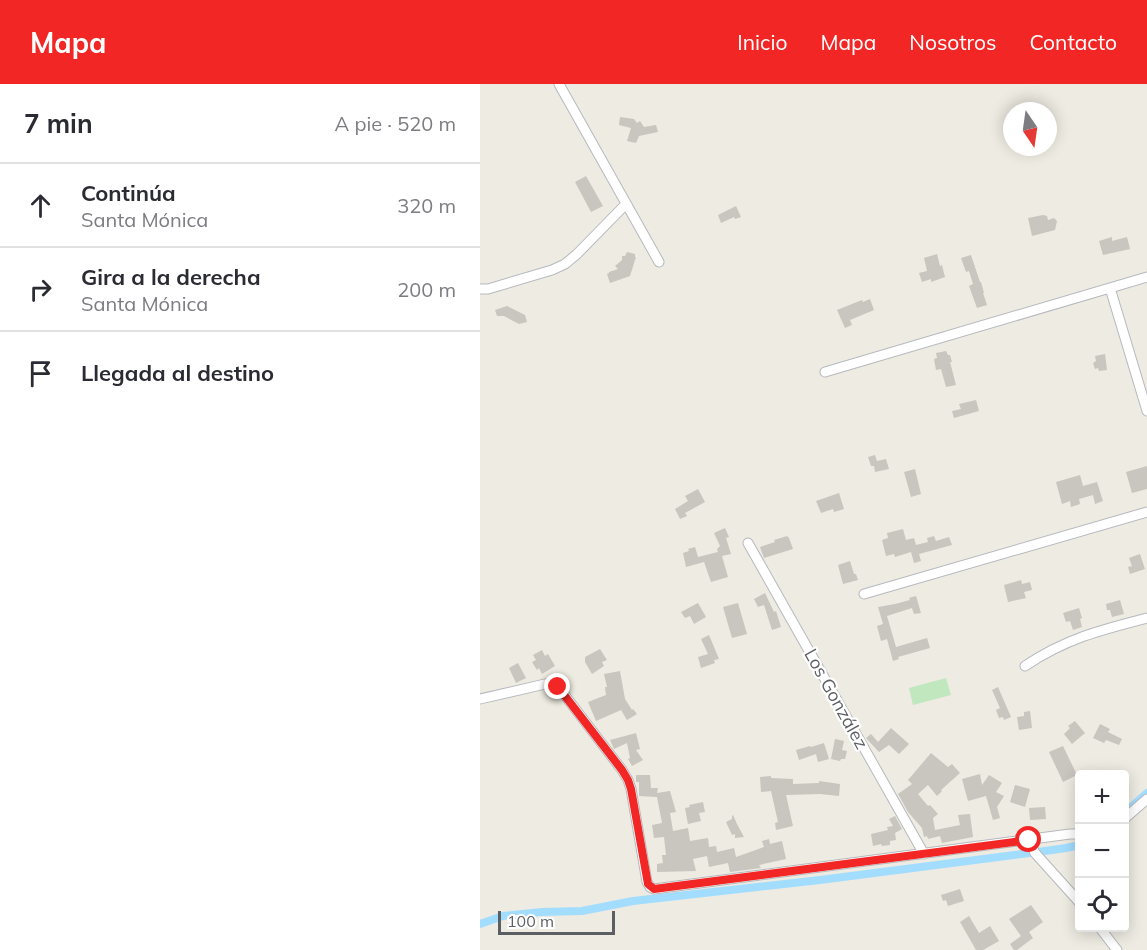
<!DOCTYPE html>
<html lang="es">
<meta charset="utf-8">
<style>
:root{--surface:#fff;--page:#f2f2f3;--text:#2b2b33;--muted:#7c7c81;--line:#e1e1e2;--accent:#f22725}
body{margin:0;font-family:Mulish,sans-serif;background:var(--page);color:var(--text)}
.controls{position:absolute;right:18px;bottom:18px;display:grid;overflow:hidden;border-radius:6px;box-shadow:0 3px 15px #0003}
.controls button{width:54px;height:54px;display:grid;place-items:center;padding:0;border:0;border-bottom:2px solid var(--line);background:var(--surface);color:var(--text);font:30px sans-serif}
.compass{position:absolute;left:523px;top:18px;width:54px;height:54px;border-radius:50%;background:var(--surface);box-shadow:0 3px 15px #0003;rotate:167deg}
.scale{position:absolute;left:18px;bottom:15px;width:117px;box-sizing:border-box;padding-left:6px;border:3px solid #5b5f64;border-top:0;font-size:16px;line-height:21px;white-space:nowrap;color:#5b5f64;-webkit-text-stroke:4px #fff;paint-order:stroke}
.stop{position:absolute;width:18px;height:18px;margin:-14px;border:4px solid #f22725;border-radius:50%;background:#fff}
.stop.end{background:#f22725;border-color:#fff;box-shadow:0 2px 6px #0008}
.list{margin:0;padding:0;list-style:none}
h2{display:flex;justify-content:space-between;align-items:center;height:78px;margin:0;padding:0 24px;font-size:26px}
h2 small{font-size:20px;font-weight:400;color:var(--muted)}
.list li{display:grid;grid-template-columns:39px 1fr auto;gap:18px;align-items:center;box-sizing:border-box;height:84px;padding:0 24px;border-top:2px solid var(--line)}
.list b{display:block;font-size:22px;white-space:nowrap}
.list p{margin:0;font-size:20px;white-space:nowrap;color:var(--muted)}
.list em{font-size:20px;font-style:normal;color:var(--muted)}
.icon{flex:none;width:33px;height:33px;fill:none;stroke:currentColor;stroke-width:2;stroke-linecap:round;stroke-linejoin:round}
.map{position:relative;flex:none;width:667px;height:866px;overflow:hidden}
header{display:flex;align-items:center;gap:36px;box-sizing:border-box;height:84px;padding:0 30px;background:var(--accent);color:#fff}
header strong{font-size:28px}
nav{display:flex;gap:33px;margin-inline-start:auto;font-size:21px}
main{display:flex}
aside{flex:1;background:var(--surface)}
.map>svg:first-child{display:block}
.green{fill:#c0e7bd}
.lines{fill:none;stroke-linecap:round;stroke-linejoin:round}
.canal{stroke:#a2ddff;stroke-width:8}
.building{fill:#c9c5bf}
.street-casing{stroke:#b5b9be;stroke-width:11}
.street{stroke:#fff;stroke-width:9}
.route{stroke:#f22725;stroke-width:8}
.labels{text-anchor:middle;stroke-width:4.5;stroke-linejoin:round;paint-order:stroke}
.street-label{font-size:18px;fill:#5b5f64;stroke:#fff}
</style>
<header>
<strong>Mapa</strong>
<nav><a>Inicio</a><a>Mapa</a><a>Nosotros</a><a>Contacto</a></nav>
</header>
<main>
<aside>
<h2>7 min<small>A pie · 520 m</small></h2>
<ul class="list">
<li><svg class="icon" aria-label="ahead" viewBox="0 0 24 24"><path d="M12 20V5M6 11l6-6 6 6"/></svg><div><b>Continúa</b><p>Santa Mónica</p></div><em>320 m</em></li>
<li><svg class="icon" aria-label="right" viewBox="0 0 24 24"><path d="M7 20v-9h11M14 6l5 5-5 5"/></svg><div><b>Gira a la derecha</b><p>Santa Mónica</p></div><em>200 m</em></li>
<li><svg class="icon" aria-label="arrive" viewBox="0 0 24 24"><path d="M6 21V4h12l-3 4 3 4H6"/></svg><div><b>Llegada al destino</b></div></li>
</ul>
</aside>
<div class="map">
<svg width="667" height="866" viewBox="0 0 667 866">
<rect width="100%" height="100%" fill="#eeebe2"/>
<!-- green -->
<path class="green" d="M466,594l5,17 -38,10 -4,-17z"/>
<g class="lines">
<!-- canal -->
<path class="canal" d="M647,727l20,-18
M558,768l28,-4 14,-3
M0,840l23,-8 39,-4 40,-1 51,-10 187,-21 209,-27"/>
</g>
<!-- building -->
<path class="building" d="M140,33l14,2 3,4 3,-2 4,6 12,-2 2,7 -19,4 -3,7 -9,-2 4,-13 -12,-3z
M106,92l17,30 -12,6 -16,-30z
M256,122l5,11 -6,2 -1,-2 -13,6 -3,-8z
M563,131l4,1 1,4 6,-2 3,3 -2,9 -23,6 -4,-18z
M632,153v4l15,-4 3,12 -27,6 -4,-14z
M147,168l8,2v3h1l-6,19 -20,7 -3,-9 2,-1v-1l9,-3 -3,-3 7,-6v-4h3z
M457,170l3,12 2,-1 3,12 -14,5v-3l-9,3 -3,-9 8,-2 -3,-13z
M491,171l9,27h1l3,11h-1l4,12 -10,3 -8,-22 4,-2 -4,-13 -3,1 -5,-14z
M390,215l4,11 -24,10 2,5 -7,3 -8,-18 25,-10 1,2z
M27,222l18,9 2,7 -8,2 -15,-8h-7l-2,-6z
M466,267l2,4h2l2,7h-2l6,23 -10,2 -5,-18 -5,1 -2,-11 3,-1 -1,-5z
M625,270l2,16 -8,1 -1,-3 -3,1 -2,-6 3,-2 -1,-5z
M496,316l3,11 -25,7 -2,-7 9,-2 -2,-5z
M395,371l2,6 9,-2 3,10 -14,3 -1,-6h-3l-3,-9z
M667,382v23l-15,4 -6,-21z
M435,385l6,25 -10,3 -7,-25z
M600,391l3,11 14,-4 6,19 -8,3 -2,-9 -14,4 1,5 -9,3 -1,-6 -8,3 -6,-22z
M218,405l7,13 -20,11 2,3 -7,3 -5,-10 13,-8 -3,-5z
M359,409l5,16 -10,3 -1,-3 -12,4 -5,-12z
M245,444l4,9 -3,1 5,16 -9,2 6,21 -17,5 -7,-20 -18,5 -3,-14 6,-2 -1,-2 7,-2 3,10 20,-5 -1,-3 3,-3 -6,-13z
M423,445l3,11 8,-2 2,7 12,-3 -1,-4 7,-2 2,5 13,-4 3,8 -33,9 2,7 -7,2 -3,-11 -16,5 -1,-3 -8,2 -4,-16 6,-2 -1,-5z
M307,452l2,2 4,11 -29,9 -4,-11 15,-5 -1,-2z
M660,470l5,15 -15,5 -2,-7 4,-1 -3,-8z
M370,477l4,13h2l2,6 -15,4 -5,-19z
M541,496l1,4 8,-2 2,8 -8,2 2,6 -18,4 -4,-17z
M285,509l9,19 2,-1 5,16 -9,3 -8,-25 -6,2 -4,-8z
M436,512l5,17 -7,1 -2,-6 -25,8 9,31 31,-9 3,10 -32,9 1,2 -6,2 -6,-22 -6,2 -4,-15 6,-2 -5,-17 17,-3 15,-4 -1,-2z
M640,516l4,14 -12,3 -2,-7h-3l-1,-6z
M218,519l8,14 -12,7 -4,-8 -5,2 -4,-6z
M258,519l9,31 -15,4 -9,-31z
M599,524l3,10 -2,1 2,8 -9,3 -3,-9 -4,1 -3,-9z
M229,551l10,24 -5,1 1,3 -14,5 -3,-11 10,-3 -7,-15z
M120,565l7,11 -5,2 2,4 -12,8 -7,-12v-5z
M62,566l3,6 3,-2 7,12 -13,8 -3,-6 -2,2 -5,-8 4,-2 -3,-5z
M38,579l8,15 -10,5 -7,-15z
M140,587l5,28 7,11 1,-1 4,5 -10,6 -6,-10 -25,11 -8,-19 18,-7 -1,-8h2l-3,-13z
M518,603l13,30 -7,3 -1,-3 -4,1 -3,-8 4,-2 -8,-18z
M550,627l2,17 -13,2 -2,-13 7,-1v-4z
M595,637l10,12 -13,11 -8,-10 6,-6 -2,-2z
M620,640l10,5 -2,3 14,7 -3,6 -13,-5 -2,3 -11,-5z
M411,644l18,16 -10,10 -10,-9 -10,7 -13,-14 5,-4 7,8z
M156,649l4,16 -4,1 7,10 -11,6 -4,-7 2,-1 -3,-15 -13,6 -4,-9z
M355,655l9,2 -2,9 5,1 -2,8h-4l-1,2 -9,-2z
M344,659l5,16 -11,3 -2,-8 -17,6 -3,-10 14,-4 1,1z
M583,662l14,29 -14,7 -14,-30z
M451,669l17,14 4,-3 8,9 -19,17 1,1 -5,5 -9,-11 -10,9 10,12 2,-1 8,9 -5,4 2,12 25,-5 -2,-10 12,-1 3,23 -31,6 -2,-7 -12,3 -1,-3 -3,1 -2,-9 -14,-16 -10,-18 14,-10 -4,-4z
M500,690l2,11 7,-10 13,8 -6,9 8,4 -7,11 3,11 -7,2 -7,-24 -18,5 -6,-22z
M156,691h14l1,13h7l-1,5 13,-2 6,21 -6,1 3,18 15,-3 2,13 18,-3 1,9 7,-1 1,6 17,-4 2,9 28,-10 -2,-6 7,-2 1,5 12,-3 4,18 -27,6 2,3 -31,4 -2,-9 -19,4 -2,-11 -14,3 3,12 -39,1v-8l6,-1 -1,-8h4l-2,-18 -10,1 -2,-13 10,-2 -5,-26 -18,-1v-14h-3z
M291,692v2l22,1v5l26,-1v-2l21,3 -1,12 -19,-2 -34,1 7,31 -17,4 -1,-7 3,-1 -7,-31 -10,1 -1,-15z
M535,701l15,4 -5,18 -15,-5z
M223,718l2,10 -6,1 2,8 -13,3 -3,-16 5,-1 -1,-2z
M565,723l1,12 -16,1 -1,-12z
M253,731l4,9 7,13 -9,1v-4l-3,1 -6,-13 6,-3v-3z
M415,732l7,13 -7,4 1,7 -6,1v4l-8,1 -1,-2 -8,2 -2,-12 17,-4 -1,-3 6,-1 -4,-7z
M480,805l4,12 -16,5 -2,-6 -3,1 -2,-6z
M551,821l12,17 -14,10 4,6 -16,12h-3l-4,-6 11,-8 -12,-17z
M489,832l10,17 11,-7 9,15 -16,9h-7l-16,-28z"/>
<g class="lines">
<!-- street casing -->
<g class="street-casing">
<path id="street" d="M79,0l100,178
M630,204l37,123
M0,205h8l64,-19 13,-6 12,-10 49,-50
M345,288l322,-95
M268,459l176,311
M384,510l283,-82
M545,582c40,-27 75,-36 122,-48
M0,615l65,-15h7l8,5 62,81 6,10 3,9 16,93 3,5 4,2 416,-55h10
M644,735l23,-20
M549,756l6,13 45,50
M620,844l17,22"/>
</g>
<!-- street -->
<use href="#street" class="street"/>
</g>
<g class="lines">
<!-- route -->
<path class="route" d="M78,603l64,83 6,10 3,9 17,95 6,5 375,-49"/>
</g>
<g class="labels">
<!-- street labels -->
<g class="street-label">
<text transform="translate(356 615) rotate(61)" y="6">Los González</text>
</g>
</g>
</svg>
<div class="controls">
<button>+</button>
<button>−</button>
<button><svg class="icon" aria-label="locate" viewBox="0 0 24 24"><circle cx="12" cy="12" r="6"/><path d="M12 2v4M12 18v4M2 12h4M18 12h4"/></svg></button>
</div>
<svg class="compass" viewBox="-18 -18 36 36"><path d="M0-13l5 13h-10z" fill="#e53935"/><path d="M0 13l5-13h-10z" fill="#7c7c81"/></svg>
<div class="scale">100 m</div>
<div class="stop" style="left:549px;top:756px"></div>
<div class="stop end" style="left:78px;top:603px"></div>
</div>
</main>
